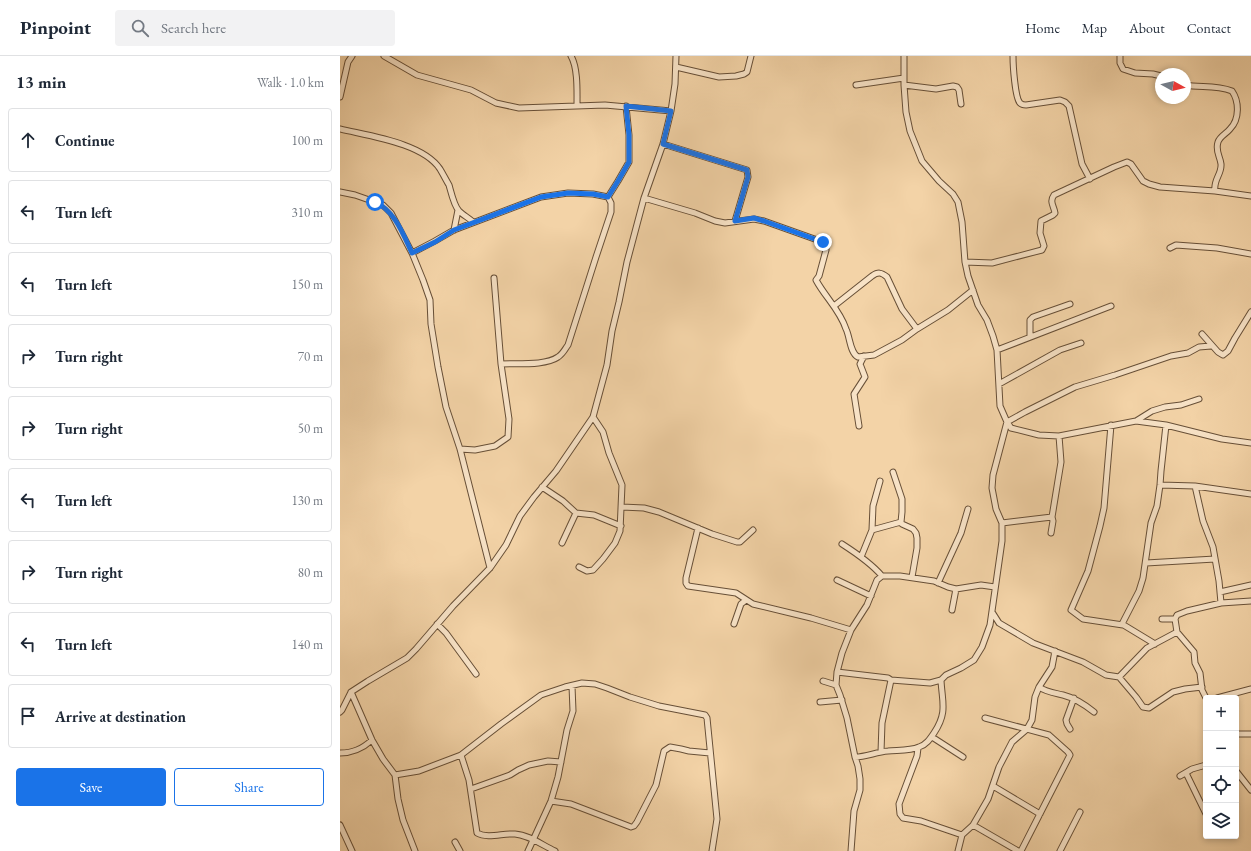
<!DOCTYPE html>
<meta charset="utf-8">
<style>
:root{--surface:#fff;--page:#f2f2f3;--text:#1f2937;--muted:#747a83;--line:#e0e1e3;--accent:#1a73e8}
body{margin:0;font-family:"EB Garamond",serif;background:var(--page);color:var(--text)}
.controls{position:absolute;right:12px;bottom:12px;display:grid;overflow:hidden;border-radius:4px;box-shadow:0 2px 6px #0003}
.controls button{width:36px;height:36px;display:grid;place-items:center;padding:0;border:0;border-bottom:1px solid var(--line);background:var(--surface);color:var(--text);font:20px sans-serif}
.compass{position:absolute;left:815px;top:12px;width:36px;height:36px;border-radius:50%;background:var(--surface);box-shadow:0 2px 6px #0003;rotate:98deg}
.stop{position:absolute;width:12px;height:12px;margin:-9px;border:3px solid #1a73e8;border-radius:50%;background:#fff}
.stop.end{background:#1a73e8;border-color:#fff;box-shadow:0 1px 4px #0008}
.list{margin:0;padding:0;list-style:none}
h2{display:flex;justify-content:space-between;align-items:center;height:52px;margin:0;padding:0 16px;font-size:17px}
h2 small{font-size:13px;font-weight:400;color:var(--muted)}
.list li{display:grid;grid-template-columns:26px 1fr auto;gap:12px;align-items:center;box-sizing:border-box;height:64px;margin:0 8px 8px;padding:0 8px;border:1px solid var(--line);border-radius:4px}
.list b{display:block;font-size:15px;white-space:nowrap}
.list em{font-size:13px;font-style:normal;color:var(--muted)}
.actions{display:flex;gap:8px;padding:12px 16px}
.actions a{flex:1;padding:9px 0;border:1px solid var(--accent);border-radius:4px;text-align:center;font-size:14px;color:var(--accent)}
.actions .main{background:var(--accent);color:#fff}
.icon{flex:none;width:22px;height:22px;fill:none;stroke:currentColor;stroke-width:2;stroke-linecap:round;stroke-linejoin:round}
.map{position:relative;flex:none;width:911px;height:795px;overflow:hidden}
header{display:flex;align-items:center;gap:24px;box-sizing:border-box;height:56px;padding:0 20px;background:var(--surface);border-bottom:1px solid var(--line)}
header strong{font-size:19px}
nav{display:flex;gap:22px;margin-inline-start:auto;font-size:14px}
.search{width:280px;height:36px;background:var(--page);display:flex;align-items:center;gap:10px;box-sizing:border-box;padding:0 14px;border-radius:4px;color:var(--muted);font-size:15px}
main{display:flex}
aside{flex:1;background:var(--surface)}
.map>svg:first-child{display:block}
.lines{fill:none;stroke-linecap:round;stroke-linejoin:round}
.minor-casing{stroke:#674f37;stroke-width:7}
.minor{stroke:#f7e2c6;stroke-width:5}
.route{stroke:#1a73e8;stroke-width:5}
</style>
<header>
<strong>Pinpoint</strong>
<div class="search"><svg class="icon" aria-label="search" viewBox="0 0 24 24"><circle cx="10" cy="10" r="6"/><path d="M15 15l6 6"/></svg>Search here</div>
<nav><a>Home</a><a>Map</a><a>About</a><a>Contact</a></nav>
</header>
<main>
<aside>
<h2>13 min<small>Walk · 1.0 km</small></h2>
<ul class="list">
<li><svg class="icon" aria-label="ahead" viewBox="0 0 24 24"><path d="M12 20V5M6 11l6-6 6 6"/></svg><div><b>Continue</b></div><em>100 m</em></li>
<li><svg class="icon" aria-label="left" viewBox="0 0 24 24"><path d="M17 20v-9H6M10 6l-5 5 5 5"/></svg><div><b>Turn left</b></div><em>310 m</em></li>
<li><svg class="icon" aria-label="left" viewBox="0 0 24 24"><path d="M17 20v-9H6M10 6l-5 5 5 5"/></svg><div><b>Turn left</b></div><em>150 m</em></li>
<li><svg class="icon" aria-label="right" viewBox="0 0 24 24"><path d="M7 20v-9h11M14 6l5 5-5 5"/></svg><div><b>Turn right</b></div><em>70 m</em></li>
<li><svg class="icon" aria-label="right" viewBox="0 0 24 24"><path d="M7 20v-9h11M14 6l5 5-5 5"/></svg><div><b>Turn right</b></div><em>50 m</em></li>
<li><svg class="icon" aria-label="left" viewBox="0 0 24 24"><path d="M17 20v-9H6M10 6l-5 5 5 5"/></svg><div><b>Turn left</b></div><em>130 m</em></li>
<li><svg class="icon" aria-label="right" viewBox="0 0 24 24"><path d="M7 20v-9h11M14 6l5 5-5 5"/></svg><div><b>Turn right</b></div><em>80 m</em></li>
<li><svg class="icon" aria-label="left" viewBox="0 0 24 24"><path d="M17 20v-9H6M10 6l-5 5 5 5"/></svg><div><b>Turn left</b></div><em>140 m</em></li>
<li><svg class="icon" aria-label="arrive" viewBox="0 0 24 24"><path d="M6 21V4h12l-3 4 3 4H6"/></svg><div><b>Arrive at destination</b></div></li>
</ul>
<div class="actions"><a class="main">Save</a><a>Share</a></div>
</aside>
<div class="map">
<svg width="911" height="795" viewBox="0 0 911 795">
<rect width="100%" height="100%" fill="#f3d3a7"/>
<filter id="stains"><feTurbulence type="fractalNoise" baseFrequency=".005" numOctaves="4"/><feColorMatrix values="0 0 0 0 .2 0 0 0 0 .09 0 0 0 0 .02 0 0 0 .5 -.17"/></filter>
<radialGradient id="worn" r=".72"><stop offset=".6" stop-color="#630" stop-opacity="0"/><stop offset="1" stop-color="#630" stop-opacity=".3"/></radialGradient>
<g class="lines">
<!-- minor casing -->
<g class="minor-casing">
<path id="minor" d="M44,0l33,19 54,15 25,13 23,5 86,-3 66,6
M231,0c7,12 6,35 6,49
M564,0v29l2,27 4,19 12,30 17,20 14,13 5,8 4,20 3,40 3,14 10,29 9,15 6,16 4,14 3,56 7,16 4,6 28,7 20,1 77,-15 30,4 56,14 29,4
M673,0c0,9 2,42 7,47 2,2 3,2 6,2l34,-5 5,2 4,4 13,58 8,15
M780,0v7l3,6 12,4 18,1 8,2
M336,11l43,10 17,-1 8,-2 3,-2 4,-16
M516,29l48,-7
M564,29l32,4 17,-3 4,1 2,3 2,14
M845,29c16,3 30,-1 47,6 7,10 8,28 -2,38 -4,5 -10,7 -12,13 -3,9 2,14 3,22 1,10 -8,16 -6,27
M0,41l8,-35 4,-6
M0,73c29,7 83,14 100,40 3,5 6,11 9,16 2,7 5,21 10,26 4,4 10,7 14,11
M323,88l84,26 1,7 -13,44
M0,136l15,3 20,7 8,3 8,8 21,40 11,27 7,20 1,24 7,43 8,40 14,42 30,119
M268,141l10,-16 11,-19v-27l-3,-29
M304,142l51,15 20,8 10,2 29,-4 10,2 59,21 3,3v5l-7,26 -3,4c9,17 24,30 30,49 4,8 4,24 12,28l16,-2 28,-15 15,-11 31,-19 25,-20
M114,174l4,-20
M830,192l6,-3 41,3 34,6
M72,197l23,-12 19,-11 87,-33 27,-4 25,1 15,3 3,6v9l-15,45 -28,88c-3,4 -5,9 -10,12 -13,9 -41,6 -57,7
M625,206l27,1 50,-13 2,-4 -4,-13 1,-12 12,-6 2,-2c-1,-7 -6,-11 -1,-18l60,-28 13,-5 4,2 12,17 6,3 11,3 55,4 36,5
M494,250l38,-30c6,-4 9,-4 15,1l15,32 15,20
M862,278l16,18 5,3 5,-4 7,-13 16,-26
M690,280v-16l3,-3 37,-13
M657,294l114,-44
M659,328l61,-34 21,-7
M796,365l16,-10 13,-4 16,-2 18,-6
M771,369l-7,83 -4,18 -12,45 -17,39 12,9 40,6
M519,370l-5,-32 11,-17 -5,-13 4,-8
M120,393l15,1 20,-4 13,-9 1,-18 -8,-55 -7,-86
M553,416l9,27v13l-1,10 1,2 11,5 3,4 1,5v10l-5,29
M820,429l35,1 56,8
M855,430l8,35 10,26 6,34 2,22
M202,431l21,14 13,12 18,2 27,11
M282,451l22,1 15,4 53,22 25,8h3l13,-12
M662,467l50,-6
M358,472l-12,50v5l2,3 48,7 17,11 58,14 40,12
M532,474l29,-8
M711,477l2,-12 -1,-4 9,-55 -2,-26
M222,487l14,-30
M502,488c14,9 29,19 40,32
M521,501l11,-27 1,-24 7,-25
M806,507l69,-4
M239,511l8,4 6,-1 10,-11 12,-16 5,-12 2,-46 -13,-32 -6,-21 -10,-15
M497,524l34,16
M598,527l23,-50 7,-24
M880,536l31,-7
M612,554l4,-21
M652,556l7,11 34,20 50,19 23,13 13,2 17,20 7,10 6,1 24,-16 12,-3 17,-2
M822,563h13
M97,568l9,9 30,41
M394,568l7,-20 5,-4
M815,588l-33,-20 17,-33 4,-13 8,-55 6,-17 3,-21 1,-14 5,-46
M497,616l51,6 3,2 39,3 11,-3
M779,621l28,-29 30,-16
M483,625l13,4
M699,631c7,5 16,6 24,8 12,3 21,9 31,17
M11,636l21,48 11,19 12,16 3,24 5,21 12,31
M866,642l-4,-8 -2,-17 -5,-10 -1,-11 -17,-20 -2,-13 2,-4 10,-4 34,-8 30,-2
M877,642l34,-9
M480,646l22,-2
M0,656l2,-2 9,-18 17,-11 39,-23 9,-9 37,-43 37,-38 16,-23 14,-29 14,-19 22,-26 37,-54 14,-52 5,-34 7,-29 8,-40 17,-64 19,-54 8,-33 4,-27 1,-28
M645,662l64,17 19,17 2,3 -49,96
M730,673l-3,-5 -1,-4 8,-22
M896,678h15
M592,681l31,20
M578,692l-1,8 -18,48 1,10 3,4 18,3 41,14
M541,696l1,-29 9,-43
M0,697c13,0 22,-4 32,-13
M121,699l8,25 8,53c11,6 26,0 38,1 14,1 27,11 40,17
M515,701c11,0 21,-5 33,-6 9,-1 22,0 31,-4 7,-2 11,-8 15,-14 14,-21 8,-31 7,-53l5,-5 15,-7 13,-8 8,-13 8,-22 12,-84v-18l-6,-14 -4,-21 1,-13 14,-53 18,-10 50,-25 40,-12 56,-19 17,-3 11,-6 12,-1
M896,715l15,19
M846,717l20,41
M55,719l24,-4 42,-16 40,-31 40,-29 24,-8 17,-4 13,1 12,4 23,9 29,9 46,9 2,3 10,101 -5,32
M840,720l12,-7 14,-4
M653,730l47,28
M131,733l39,-14 8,-5 11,-5 19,-4 13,1
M211,745l20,3 60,23 3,-1 3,-4 19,-37 8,-34 6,-4 11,2 8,2 21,2
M0,769l12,26
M633,769l45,26
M115,786l5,9
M188,795l23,-50 7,-24 9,-47 6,-19 -1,-25
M511,795l3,-40 6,-21v-11l-2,-13 -3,-9 -8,-39 -7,-23 -4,-10 1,-13 5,-19 9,-23 16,-25 10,-25 5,-4h18l34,5 14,6 8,2 25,-4 14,2
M618,795l4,-16 11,-10 15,-26 11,-32 13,-25 15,-13 5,-9 3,-23 4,-10 13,-20 3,-16
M720,795l20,-39"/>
</g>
<!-- minor -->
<use href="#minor" class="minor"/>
</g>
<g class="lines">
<!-- route -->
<path class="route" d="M35,146c20,9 28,32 37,51l23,-11 19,-12 87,-33 27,-4 25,1 15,3 10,-16 11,-19v-27l-3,-29 45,5 -8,33 84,26 1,7 -13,44 19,-3 10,3 59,21"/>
</g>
<rect width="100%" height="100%" filter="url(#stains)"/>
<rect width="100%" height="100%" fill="url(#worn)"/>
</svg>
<div class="controls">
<button>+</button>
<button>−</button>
<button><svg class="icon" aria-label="locate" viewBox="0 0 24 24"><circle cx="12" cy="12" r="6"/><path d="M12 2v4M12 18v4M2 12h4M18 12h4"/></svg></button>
<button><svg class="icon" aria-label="layers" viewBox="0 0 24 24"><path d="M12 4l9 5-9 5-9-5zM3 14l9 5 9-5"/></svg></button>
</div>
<svg class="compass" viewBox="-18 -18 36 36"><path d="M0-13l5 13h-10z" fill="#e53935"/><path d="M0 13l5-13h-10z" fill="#747a83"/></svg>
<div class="stop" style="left:35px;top:146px"></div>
<div class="stop end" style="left:483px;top:186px"></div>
</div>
</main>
